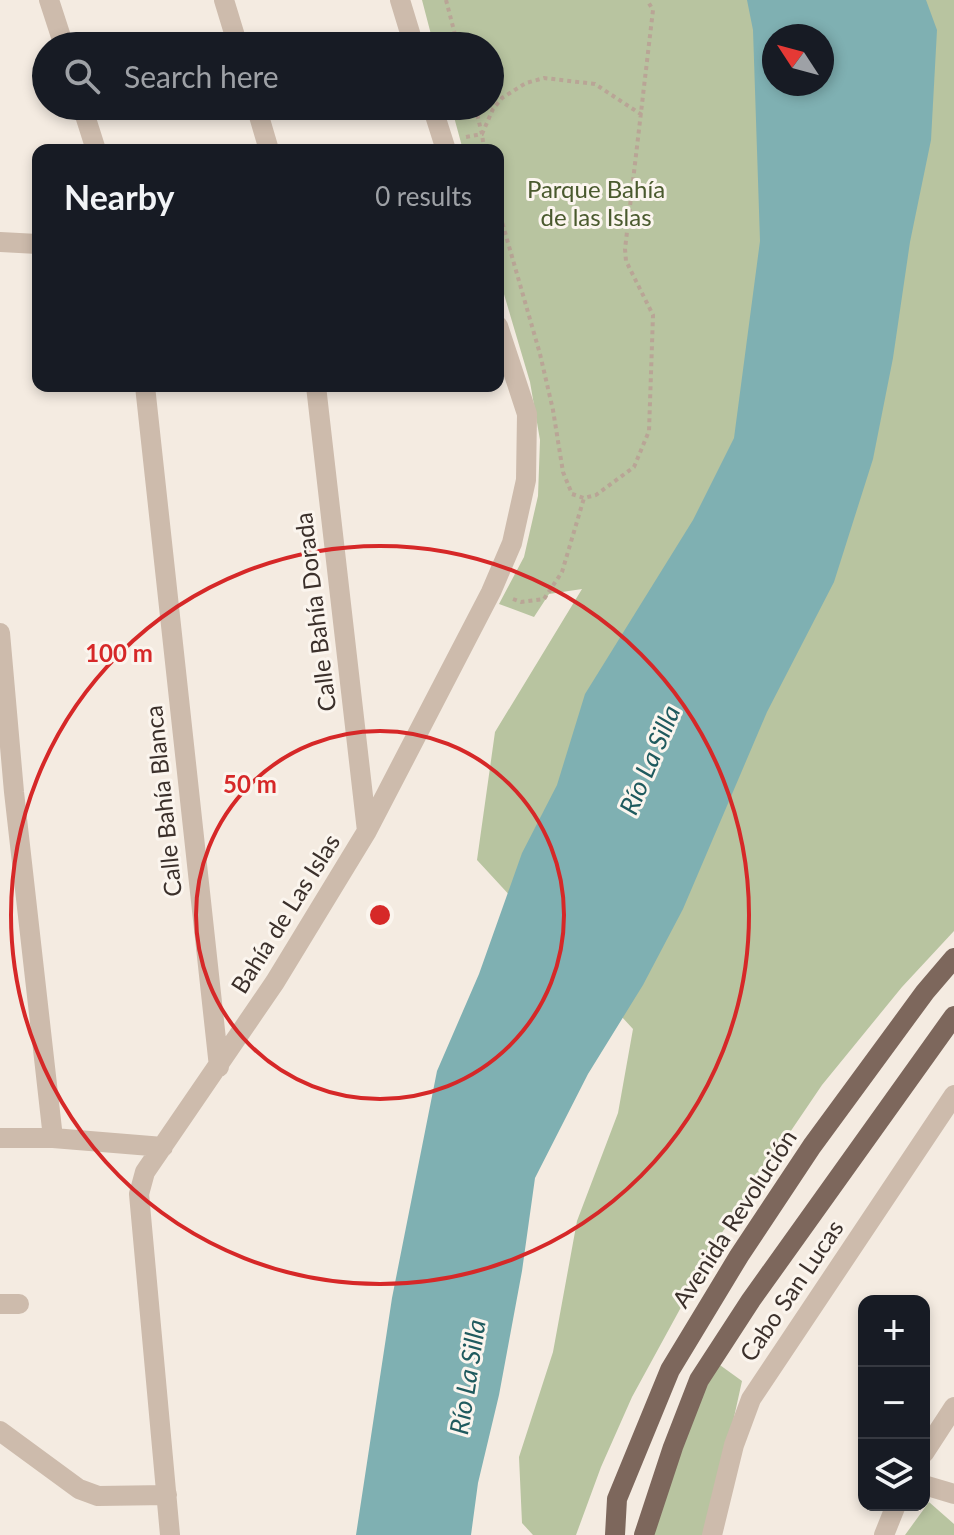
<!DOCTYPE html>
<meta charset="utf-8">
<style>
:root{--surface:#171b24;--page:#20242c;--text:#f1f3f6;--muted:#9ea1a6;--line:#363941}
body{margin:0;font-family:Lato,sans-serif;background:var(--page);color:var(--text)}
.controls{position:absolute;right:24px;bottom:24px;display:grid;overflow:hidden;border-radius:16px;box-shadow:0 4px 12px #0003}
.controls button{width:72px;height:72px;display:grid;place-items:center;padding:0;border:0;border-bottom:2px solid var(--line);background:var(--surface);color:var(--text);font:40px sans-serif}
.compass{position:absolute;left:762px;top:24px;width:72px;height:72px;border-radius:50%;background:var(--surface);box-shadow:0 4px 12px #0003;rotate:306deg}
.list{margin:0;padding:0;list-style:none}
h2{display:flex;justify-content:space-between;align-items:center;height:104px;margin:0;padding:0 32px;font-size:34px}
h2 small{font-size:26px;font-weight:400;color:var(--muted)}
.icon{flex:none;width:44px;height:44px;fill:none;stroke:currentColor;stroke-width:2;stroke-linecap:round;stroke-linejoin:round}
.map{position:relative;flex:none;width:954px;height:1535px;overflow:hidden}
.search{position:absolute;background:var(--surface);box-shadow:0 4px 12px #0003;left:32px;top:32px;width:472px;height:88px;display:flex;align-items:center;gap:20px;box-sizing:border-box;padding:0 28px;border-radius:44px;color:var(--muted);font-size:30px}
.panel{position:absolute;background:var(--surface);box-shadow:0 4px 12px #0003;left:32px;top:144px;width:472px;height:248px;border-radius:16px}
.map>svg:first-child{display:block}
.green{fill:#b8c4a0;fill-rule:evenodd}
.water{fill:#7fb0b2;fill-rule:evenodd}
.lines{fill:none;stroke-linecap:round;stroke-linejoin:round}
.path{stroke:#b9a596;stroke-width:4;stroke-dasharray:4 4;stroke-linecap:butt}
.minor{stroke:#cdbbac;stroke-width:20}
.major{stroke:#7d675c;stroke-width:20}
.ring{fill:none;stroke:#d62828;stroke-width:4}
.labels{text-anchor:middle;stroke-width:6;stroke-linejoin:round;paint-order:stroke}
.park-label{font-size:24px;fill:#4a5a2e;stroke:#fbf5ee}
.street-label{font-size:24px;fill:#3b302b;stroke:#fbf5ee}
.water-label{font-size:26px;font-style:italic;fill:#1f5a5e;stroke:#fbf5ee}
.centre{fill:#d62828;stroke:#fbf5ee;stroke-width:4}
.ring-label{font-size:24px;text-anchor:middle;font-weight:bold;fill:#d62828;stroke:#fbf5ee;stroke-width:6;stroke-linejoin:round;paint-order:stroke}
</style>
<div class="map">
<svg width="954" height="1535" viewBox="0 0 954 1535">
<rect width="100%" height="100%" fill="#f4ebe1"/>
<!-- green -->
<path class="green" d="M422,0h532v931l-52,56 -80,98 -101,149 -89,163 -31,70 -25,68h-43l-11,-12 -3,-66 34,-105 24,-131 41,-108 15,-84 -156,-169 18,-128 87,-143 -33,5 -15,23 -35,-13 25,-47 14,-61 2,-56 -10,-58 -32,-108v-124h-35l-12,-44h39v-60h-56zM774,36h48v48h-48z
M706,1355l36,26 -34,154h-71z
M929,1502l25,22v11h-49z"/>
<!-- water -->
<path class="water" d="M747,0h179l11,30 -6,110 -21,102 -17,116 -20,101 -39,123 -67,130 -84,197 -40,76 -55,89 -53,104 -13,93 -23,124 -21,88 -7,52h-115l36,-237 45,-227 42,-97 43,-121 35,-68 28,-91 108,-174 41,-82 26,-197 -7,-211zM774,36h48v48h-48z"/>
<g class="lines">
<!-- path -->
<path class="path" d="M446,0l12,46
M466,137l16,-3 -7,-28
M484,150l-2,-16 11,-25 9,-11 24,-15 18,-5 51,6 47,31
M498,208l42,146 13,56 10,62 9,22 12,4 12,-3 38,-28 15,-36 4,-116 -27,-54 -1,-12 28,-239 -6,-10
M513,599l8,3 23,-3 18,-27 22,-74"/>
<!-- minor -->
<path class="minor" d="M49,0l15,46
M224,0l14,46
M400,0l14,46
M82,106l14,44
M256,106l13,44
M432,106l14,44
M0,242l38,2
M145,386l74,681
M316,386l51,445
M0,633l14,159 39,346
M0,1138h53l110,9
M0,1304h19
M0,1431l79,58 19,7 69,-1
M924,1453l30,-46
M924,1485l30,9
M170,1535l-31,-341 6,-22 130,-190 92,-151 124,-239 21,-49 14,-63 1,-66 -29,-88
M712,1535l22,-90 17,-46 203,-304
M884,1535l12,-30"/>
<!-- major -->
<path class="major" d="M615,1535l2,-36 53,-129 69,-114 73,-110 113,-154 29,-34
M644,1535l29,-88 26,-67 52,-80 203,-284"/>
</g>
<!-- distance rings -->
<g class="ring">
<circle cx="380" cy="915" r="184"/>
<circle cx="380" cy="915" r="369"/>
</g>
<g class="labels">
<!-- park labels -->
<g class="park-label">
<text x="596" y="198">Parque Bahía<tspan x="596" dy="28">de las Islas</tspan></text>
</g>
<!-- street labels -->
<g class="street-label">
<text transform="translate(316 612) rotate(-97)" y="8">Calle Bahía Dorada</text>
<text transform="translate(164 801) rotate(-96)" y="8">Calle Bahía Blanca</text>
<text transform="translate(286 914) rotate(-58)" y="8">Bahía de Las Islas</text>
<text transform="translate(735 1219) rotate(-57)" y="8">Avenida Revolución</text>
<text transform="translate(792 1291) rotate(-56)" y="8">Cabo San Lucas</text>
</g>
<!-- water labels -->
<g class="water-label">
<text transform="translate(650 760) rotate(-67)" y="9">Río La Silla</text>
<text transform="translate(468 1377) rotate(-81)" y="9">Río La Silla</text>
</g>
</g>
<circle cx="380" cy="915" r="12" class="centre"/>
<g class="ring-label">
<text x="119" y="662">100 m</text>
<text x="250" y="793">50 m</text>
</g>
</svg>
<div class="controls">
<button>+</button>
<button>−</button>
<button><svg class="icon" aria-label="layers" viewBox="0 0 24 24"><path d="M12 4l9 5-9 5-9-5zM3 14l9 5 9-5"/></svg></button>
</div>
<svg class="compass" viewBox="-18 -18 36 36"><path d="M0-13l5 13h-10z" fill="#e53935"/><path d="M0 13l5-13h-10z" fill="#9ea1a6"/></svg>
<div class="search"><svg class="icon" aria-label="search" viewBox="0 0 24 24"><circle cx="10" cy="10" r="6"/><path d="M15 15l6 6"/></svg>Search here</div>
<section class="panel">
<h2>Nearby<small>0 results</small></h2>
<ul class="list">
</ul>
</section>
</div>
